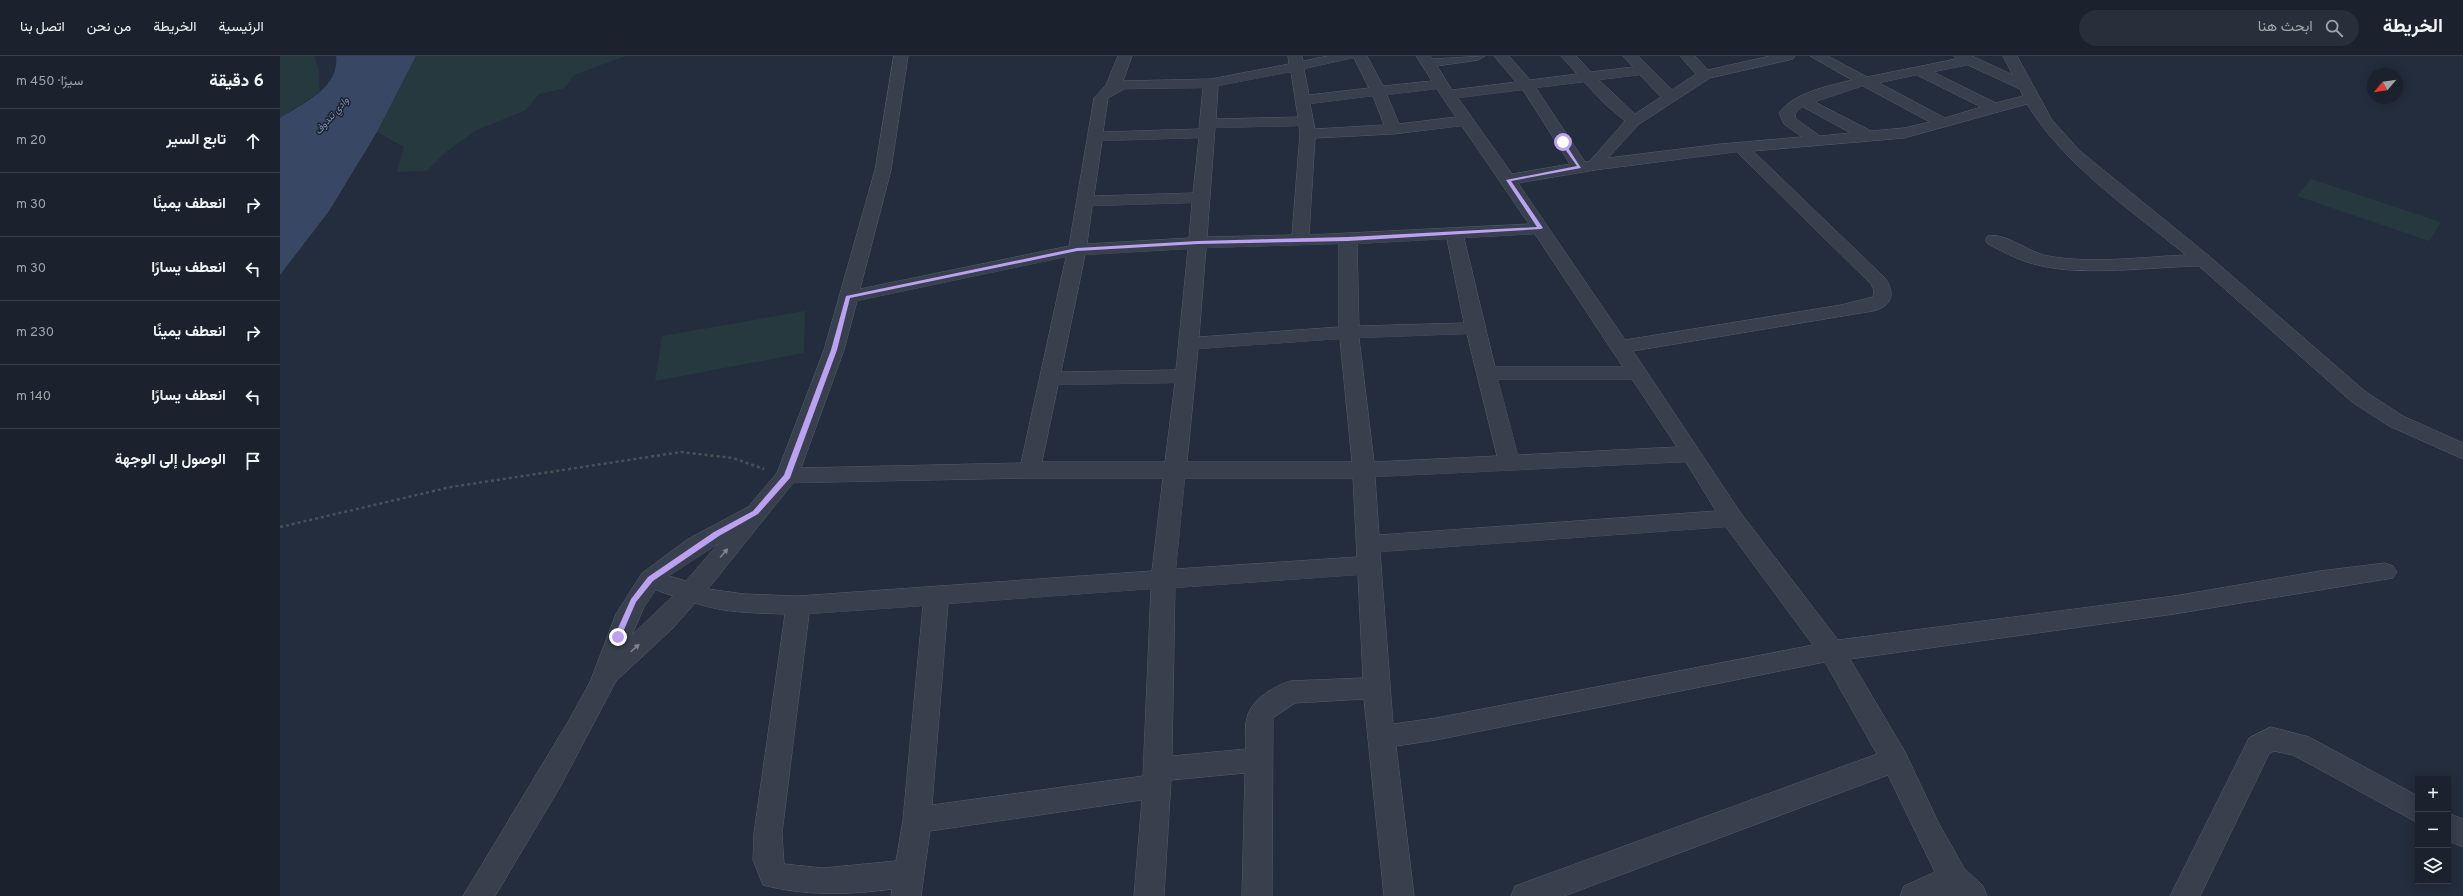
<!DOCTYPE html>
<html lang="ar">
<meta charset="utf-8">
<style>
:root{--surface:#1b222e;--page:#282f3a;--text:#f1f3f6;--muted:#a0a4aa;--line:#393f4a}
body{margin:0;font-family:Overpass,Vazirmatn,sans-serif;background:var(--page);color:var(--text);direction:rtl}
.controls{position:absolute;right:12px;bottom:12px;display:grid;overflow:hidden;border-radius:0px;box-shadow:0 2px 10px #0003}
.controls button{width:36px;height:36px;display:grid;place-items:center;padding:0;border:0;border-bottom:1px solid var(--line);background:var(--surface);color:var(--text);font:20px sans-serif}
.compass{position:absolute;left:2087px;top:12px;width:36px;height:36px;border-radius:50%;background:var(--surface);box-shadow:0 2px 10px #0003;rotate:241deg}
.stop{position:absolute;width:12px;height:12px;margin:-9px;border:3px solid #bca0f2;border-radius:50%;background:#fff}
.stop.end{background:#bca0f2;border-color:#fff;box-shadow:0 1px 4px #0008}
.list{margin:0;padding:0;list-style:none}
h2{display:flex;justify-content:space-between;align-items:center;height:52px;margin:0;padding:0 16px;font-size:17px}
h2 small{font-size:13px;font-weight:400;color:var(--muted)}
.list li{display:grid;grid-template-columns:26px 1fr auto;gap:12px;align-items:center;box-sizing:border-box;height:64px;padding:0 16px;border-top:1px solid var(--line)}
.list b{display:block;font-size:15px;white-space:nowrap}
.list em{font-size:13px;font-style:normal;color:var(--muted)}
.icon{flex:none;width:22px;height:22px;fill:none;stroke:currentColor;stroke-width:2;stroke-linecap:round;stroke-linejoin:round}
.map{position:relative;flex:none;width:2183px;height:840px;overflow:hidden;direction:ltr}
header{display:flex;align-items:center;gap:24px;box-sizing:border-box;height:56px;padding:0 20px;background:var(--surface);border-bottom:1px solid var(--line)}
header strong{font-size:19px}
nav{display:flex;gap:22px;margin-inline-start:auto;font-size:14px}
.search{width:280px;height:36px;background:var(--page);display:flex;align-items:center;gap:10px;box-sizing:border-box;padding:0 14px;border-radius:22px;color:var(--muted);font-size:15px}
main{display:flex}
aside{flex:1;background:var(--surface)}
.map>svg:first-child{display:block}
.green{fill:#26393e}
.water{fill:#384764}
.lines{fill:none;stroke-linecap:round;stroke-linejoin:round}
.minor-casing{stroke:#565d6b;stroke-width:1}
.path{stroke:#415558;stroke-width:2.5;stroke-dasharray:3 3;stroke-linecap:butt}
.minor{fill:#383f4d;fill-rule:evenodd}
.oneway{fill:#7c8391}
.route{fill:#bca0f2}
.labels{text-anchor:middle;stroke-width:3;stroke-linejoin:round;paint-order:stroke}
.far-water-label{font-size:10px;font-style:italic;fill:#7c8eb0;stroke:#1d2432}
</style>
<header>
<strong>الخريطة</strong>
<div class="search"><svg class="icon" aria-label="search" viewBox="0 0 24 24"><circle cx="10" cy="10" r="6"/><path d="M15 15l6 6"/></svg>ابحث هنا</div>
<nav><a>الرئيسية</a><a>الخريطة</a><a>من نحن</a><a>اتصل بنا</a></nav>
</header>
<main>
<div class="map">
<svg width="2183" height="840" viewBox="0 0 2183 840">
<rect width="100%" height="100%" fill="#242d3d"/>
<!-- green -->
<path class="green" d="M0,0h34l4,11 2,25 -40,26z
M136,0h209l-51,19 -9,13 -26,6 -13,16 -51,21 -29,21 -19,19 -30,1 7,-25 -27,-15z
M2031,123l130,43 -12,19 -132,-45z
M525,255l-1,42 -149,28 7,-45z"/>
<!-- water -->
<path class="water" d="M56,0h80l-39,76 -48,79 -49,64v-157c23,-15 60,-30 56,-62z"/>
<g class="lines">
<!-- minor casing -->
<g class="minor-casing">
<path id="minor" d="M614,0h14l-17,114 -31,119 209,-43 25,-148 12,-13 12,-29h14l-9,25 88,-2 78,-15 -1,-8h14l1,5 25,-5h39l16,30 49,-5 -16,-25h14l2,3 53,-3 -7,4 -41,6 15,24 64,-8 -22,-26h15l21,24 47,-6 -16,-18h15l15,16 42,-5 -10,-11h15l34,34 24,-16 -16,-18h15l13,14 62,-14h25l-2,3 -83,19 -71,46 -31,34 113,-14 81,-7 -18,-13 -5,-11c15,-21 50,-27 73,-33l-42,-24h18l39,21 89,-18 -2,-3h18l41,19 -10,-19h14l35,64 28,31 129,105 157,136 37,24 60,27v16l-74,-33 -37,-24 -153,-136c-47,1 -113,10 -157,0 -20,-4 -37,-13 -54,-22l-3,-4 3,-4c17,-4 42,17 60,20 44,8 93,1 138,-1 -55,-45 -121,-89 -159,-151l-123,34 -151,13 132,127c11,16 7,28 -12,33l-240,40 107,161 98,128 336,-44 146,-25 65,-8 8,3 4,6 -4,6 -219,36 -324,45 55,93 34,72 25,44 19,18 4,10h-87l4,-10 31,-14 -47,-97 -324,121h-53l4,-10 11,-4 351,-128 -52,-92 -389,78 -40,6 18,150h-30l-20,-197 -69,4 -22,15 -1,178h-30l3,-123 -74,7 -7,116h-30l8,-96 -212,31 -9,65h-30l1,-7c-44,6 -87,7 -129,-4l-10,-25 1,-27 31,-219c-31,-1 -61,-1 -90,-11l-23,26 -56,52 -56,106 -65,109h-32l105,-174 22,-40 26,-68 26,-41 46,-34 60,-32 29,-34 47,-123 51,-180zM1074,2l15,30 -60,7 -5,-26zM1688,9l52,24 3,7 -27,7 -63,-31zM1011,16l7,45 -82,2 2,-33zM1360,19l21,22 -26,17 -36,-34zM1637,19l64,32 -36,11 -66,-35zM1304,26l21,22 20,17 -35,40 -5,1 -49,-74zM1583,30l67,36 -26,6 -33,3 -56,-29zM923,32l-4,41 -96,3 5,-34 16,-9zM1157,33l19,28 -57,7 -12,-29zM1242,34l3,3 45,71 -58,10 -54,-76zM1093,40l11,29 -69,4 -5,-25zM1523,51l48,26 -31,3 -24,-17 -1,-5zM1019,70l1,8 -8,101 -85,2 8,-109zM1182,70l67,98 -220,11 6,-97 78,-4zM919,82l-6,55 -99,3 8,-55zM1457,96l134,132 3,6 -1,7 -32,8 -216,35 -107,-157 77,-13zM912,147l-3,35 -102,6 5,-38zM1255,178l88,133h-128l-31,-129zM1167,183l17,84 -105,3 -2,-82zM1059,188v83l-140,10 7,-89zM908,193l-12,121 -115,2 24,-117zM786,201l-45,206 -220,5 43,-118 13,-49zM1187,278l30,122 -123,6 -15,-124zM1060,283l12,123h-165l11,-113zM1218,323h134l45,68 -159,8zM895,327l-10,79h-123l16,-77zM1406,406l30,49 -337,24 -4,-58zM750,422h133l-11,93 -354,25 -54,-2 -36,-5 85,-106zM905,422h168l4,79 -181,12zM1446,471l87,118 -377,73 -43,6 -13,-172zM439,487l-33,38 -17,-5zM1078,519l5,103 -73,3c-17,6 -39,18 -43,37 -3,10 -1,22 -1,31l-74,7 3,-168zM871,533l-8,187 -211,29 16,-201zM376,534l17,6 -41,39 12,-28zM643,550l-20,214 -7,41 -73,7 -39,-4 -2,-31 27,-219z
M1991,671l38,10 109,59v27l-125,-68 -19,-4 -5,3 -69,142h-30l79,-158z
M2168,757l15,6v28l-15,-6z"/>
</g>
<!-- path -->
<path class="path" d="M0,471l171,-40 230,-35 52,6 31,11"/>
<!-- minor -->
<use href="#minor" class="minor"/>
</g>
<!-- one-way arrows -->
<defs><path id="oneway-solid" d="M-6-.8H1V-3.2L6.5 0L1 3.2V.8H-6Z"/></defs>
<g class="oneway">
<use href="#oneway-solid" transform="translate(444 497) rotate(-49)"/>
<use href="#oneway-solid" transform="translate(355 592) rotate(-42)"/>
</g>
<!-- route -->
<path class="route" d="M1283,84l18,28 -70,13 32,47 -2,1 -193,12 -150,3 -121,7 -227,47 -13,52 -47,128 -32,36 -39,22 -66,45 -17,21 -16,37h-5l-1,-2 17,-38 17,-22 66,-45 39,-21 31,-36 47,-125 15,-54 231,-48 121,-7 150,-4 189,-10 -31,-47 71,-14 -17,-24z"/>
<g class="labels">
<!-- far-water labels -->
<g class="far-water-label">
<text transform="translate(51 59) rotate(-49)" y="4">وادي تندوف</text>
</g>
</g>
</svg>
<div class="controls">
<button>+</button>
<button>−</button>
<button><svg class="icon" aria-label="layers" viewBox="0 0 24 24"><path d="M12 4l9 5-9 5-9-5zM3 14l9 5 9-5"/></svg></button>
</div>
<svg class="compass" viewBox="-18 -18 36 36"><path d="M0-13l5 13h-10z" fill="#e53935"/><path d="M0 13l5-13h-10z" fill="#a0a4aa"/></svg>
<div class="stop" style="left:1283px;top:86px"></div>
<div class="stop end" style="left:338px;top:581px"></div>
</div>
<aside>
<h2>6 دقيقة<small>سيرًا · 450 m</small></h2>
<ul class="list">
<li><svg class="icon" aria-label="ahead" viewBox="0 0 24 24"><path d="M12 20V5M6 11l6-6 6 6"/></svg><div><b>تابع السير</b></div><em>20 m</em></li>
<li><svg class="icon" aria-label="right" viewBox="0 0 24 24"><path d="M7 20v-9h11M14 6l5 5-5 5"/></svg><div><b>انعطف يمينًا</b></div><em>30 m</em></li>
<li><svg class="icon" aria-label="left" viewBox="0 0 24 24"><path d="M17 20v-9H6M10 6l-5 5 5 5"/></svg><div><b>انعطف يسارًا</b></div><em>30 m</em></li>
<li><svg class="icon" aria-label="right" viewBox="0 0 24 24"><path d="M7 20v-9h11M14 6l5 5-5 5"/></svg><div><b>انعطف يمينًا</b></div><em>230 m</em></li>
<li><svg class="icon" aria-label="left" viewBox="0 0 24 24"><path d="M17 20v-9H6M10 6l-5 5 5 5"/></svg><div><b>انعطف يسارًا</b></div><em>140 m</em></li>
<li><svg class="icon" aria-label="arrive" viewBox="0 0 24 24"><path d="M6 21V4h12l-3 4 3 4H6"/></svg><div><b>الوصول إلى الوجهة</b></div></li>
</ul>
</aside>
</main>
